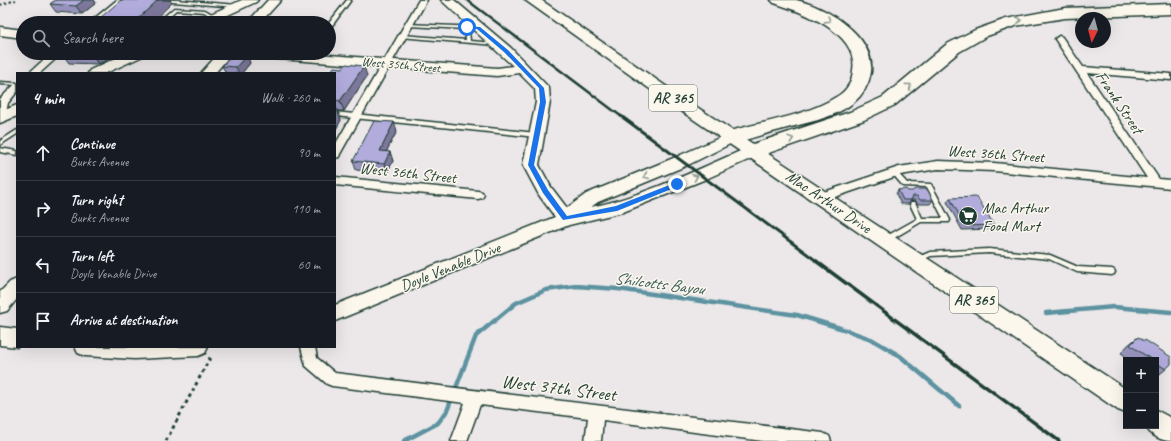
<!DOCTYPE html>
<meta charset="utf-8">
<style>
:root{--surface:#171b24;--page:#20242c;--text:#f1f3f6;--muted:#9ea1a6;--line:#363941}
body{margin:0;font-family:Caveat,sans-serif;background:var(--page);color:var(--text)}
.controls{position:absolute;right:12px;bottom:12px;display:grid;overflow:hidden;border-radius:0px;box-shadow:0 4px 16px #0002}
.controls button{width:36px;height:36px;display:grid;place-items:center;padding:0;border:0;border-bottom:1px solid var(--line);background:var(--surface);color:var(--text);font:20px sans-serif}
.compass{position:absolute;left:1075px;top:12px;width:36px;height:36px;border-radius:50%;background:var(--surface);box-shadow:0 4px 16px #0002;rotate:186deg}
.stop{position:absolute;width:12px;height:12px;margin:-9px;border:3px solid #1a73e8;border-radius:50%;background:#fff}
.stop.end{background:#1a73e8;border-color:#fff;box-shadow:0 1px 4px #0008}
.list{margin:0;padding:0;list-style:none}
h2{display:flex;justify-content:space-between;align-items:center;height:52px;margin:0;padding:0 16px;font-size:17px}
h2 small{font-size:13px;font-weight:400;color:var(--muted)}
.list li{display:grid;grid-template-columns:26px 1fr auto;gap:12px;align-items:center;box-sizing:border-box;height:56px;padding:0 16px;border-top:1px solid var(--line)}
.list b{display:block;font-size:15px;white-space:nowrap}
.list p{margin:0;font-size:13px;white-space:nowrap;color:var(--muted)}
.list em{font-size:13px;font-style:normal;color:var(--muted)}
.icon{flex:none;width:22px;height:22px;fill:none;stroke:currentColor;stroke-width:2;stroke-linecap:round;stroke-linejoin:round}
.map{position:relative;flex:none;width:1171px;height:441px;overflow:hidden}
.search{position:absolute;background:var(--surface);box-shadow:0 4px 16px #0002;left:16px;top:16px;width:320px;height:44px;display:flex;align-items:center;gap:10px;box-sizing:border-box;padding:0 14px;border-radius:22px;color:var(--muted);font-size:15px}
.panel{position:absolute;background:var(--surface);box-shadow:0 4px 16px #0002;left:16px;top:72px;width:320px;height:276px;border-radius:0px}
.map>svg:first-child{display:block}
.lines{fill:none;stroke-linecap:round;stroke-linejoin:round}
.stream{stroke:#5d92a0;stroke-width:4.5}
.lane-casing{stroke:#1f3d34;stroke-width:3}
.street-casing{stroke:#1f3d34;stroke-width:3}
.secondary-casing{stroke:#1f3d34;stroke-width:3}
.primary-casing{stroke:#1f3d34;stroke-width:3}
.highway-casing{stroke:#1f3d34;stroke-width:3}
.path-far1{stroke:#1f3d34;stroke-width:2;stroke-dasharray:2.5 2.5;stroke-linecap:butt}
.path{stroke:#1f3d34;stroke-width:3;stroke-dasharray:3.5 3.5;stroke-linecap:butt}
.lane{fill:#fbf7ec;fill-rule:evenodd}
.street{fill:#fbf7ec;fill-rule:evenodd}
.secondary{fill:#fbf7ec;fill-rule:evenodd}
.primary{fill:#fbf7ec;fill-rule:evenodd}
.highway{fill:#fbf7ec;fill-rule:evenodd}
.rail-far2{stroke:#1f3d34;stroke-width:2.5}
.rail-far1{stroke:#1f3d34;stroke-width:3}
.rail{stroke:#1f3d34;stroke-width:3.5}
.wall{fill:#9994be;stroke:#1f3d34}
.shaded-wall{fill:#7d789b;stroke:#1f3d34}
.building{fill:#b2acdd;stroke:#1f3d34}
.oneway{stroke:#8d9a90}
.route{fill:#1a73e8}
.labels{text-anchor:middle;stroke-width:3;stroke-linejoin:round;paint-order:stroke}
.far-street-label{font-size:13px;fill:#1f3d34;stroke:#fbf7ec}
.shield{fill:#fbf7ec;stroke:#61756b;stroke-width:1}
.shield-label{font-size:15px;font-weight:bold;fill:#1f3d34}
.street-label{font-size:16px;fill:#1f3d34;stroke:#fbf7ec}
.poi-label{font-size:16px;fill:#1f3d34;stroke:#fbf7ec;text-anchor:start}
.water-label{font-size:17px;font-style:italic;fill:#345958;stroke:#fbf7ec}
.near-street-label{font-size:19px;fill:#1f3d34;stroke:#fbf7ec}
</style>
<div class="map">
<svg width="1171" height="441" viewBox="0 0 1171 441">
<rect width="100%" height="100%" fill="#ece8e9"/>
<filter id="ink" filterUnits="userSpaceOnUse"><feTurbulence type="fractalNoise" baseFrequency=".025" numOctaves="2"/><feDisplacementMap in="SourceGraphic" scale="8" xChannelSelector="R" yChannelSelector="G"/><feConvolveMatrix kernelMatrix="1 2 1 2 8 2 1 2 1" color-interpolation-filters="sRGB"/></filter>
<g filter="url(#ink)">
<g class="lines">
<!-- stream -->
<path class="stream" d="M1046,313l68,-6 57,5
M404,441l34,-18 9,-12 29,-75 40,-33 30,-13 30,-4 42,3 179,26 43,13 31,11 29,17 59,50"/>
<!-- lane casing -->
<g class="lane-casing">
<path id="lane" d="M158,0h18l61,5 2,1 -2,1 -77,-6z
M347,0h4l-20,27h-2v-4z
M174,8l31,2 12,7 -4,1 -9,-6 -28,-2 -14,13h-5z
M407,24l72,3h2v2h-12l1,12 25,2 2,1 -2,1 -95,-8v-2h2l64,5 -1,-11 -56,-3h-2z
M0,82l17,1v2l-17,-1z
M335,112l201,21 3,2 -3,2 -201,-21z
M17,130v4l-17,11v-4z
M0,148l17,3v4l-17,-3z
M894,170l2,1 11,12 24,1 19,36 -1,2h-28l-32,19h-4l-1,-2 1,-2 32,-18 -7,-15 1,-2h4l7,16h21l-16,-31 -24,-1 -12,-14z
M989,249l61,6 28,12 34,2 2,1 1,2 -1,2 -2,1 -35,-3 -28,-13 -60,-6 -58,3 -13,6h-2l-1,-2 1,-2 14,-6z"/>
</g>
<!-- street casing -->
<g class="street-casing">
<path id="street" d="M117,0h9l-28,23h-9z
M419,0h8l-87,154 -1,3 -4,1v-13z
M1059,36l3,1 21,30 88,7v6l-84,-7 72,106 12,1v8l-177,-17 -56,-2 -38,6 -74,25 -4,1 -4,-1 -2,-3 2,-3 81,-27 39,-6 56,2 153,15 -92,-139z
M51,53h11l-22,20h-11z
M17,84v8l-9,11 -3,15 -5,3v-22l14,-14z
M335,177l143,14 4,1 2,3 -2,3 -4,1 -143,-14z
M301,347h14l2,11 18,15 488,60 6,3 2,5h-68l-160,-21 -2,21h-16l3,-23 -108,-13 -13,36h-16l14,-38 -133,-17 -5,-2 -21,-18z"/>
</g>
<!-- secondary casing -->
<g class="secondary-casing">
<path id="secondary" d="M242,0h16l-2,2 -45,21h-16l2,-3z
M268,0h13l-21,23h-13z
M441,0h13l57,48 38,40 1,14 -11,63 12,22 16,21 19,-14 90,-37 52,-23 5,-2 5,2 3,3 -3,3 -50,25 -90,37 -7,5c53,-11 108,-38 158,-60l5,-1 5,1 3,4 -3,4 -53,24 -83,33 -54,13 -234,96v-16l220,-88 -16,-22 -16,-30 13,-63 -1,-13 -16,-16 -22,3 -243,-19 -5,-1 -1,-3h56l193,15 16,-2z
M0,27l23,3v8l-23,-3z
M127,53h17l-1,3 -37,17h-18l2,-3z
M219,53h13l-17,20h-14z
M17,105v11l-17,7v-11z
M17,279v20l-10,12 -7,2v-21l10,-10z
M0,327l17,2v18l-17,-2z
M75,347h133l-3,6 -7,3 -64,3 -49,-3 -7,-3z"/>
</g>
<!-- primary casing -->
<g class="primary-casing">
<path id="primary" d="M525,0h16l142,98 443,291v24l-8,-3 -447,-306z
M1156,410l15,8v23c-9,0 -22,-6 -25,-15h10z"/>
</g>
<!-- highway casing -->
<g class="highway-casing">
<path id="highway" d="M771,0c8,0 17,0 25,0 31,7 79,36 75,72 -2,12 -8,23 -18,31 -20,16 -49,20 -73,27 -16,4 -31,9 -47,13l-7,-1 -3,-5 3,-5c34,-10 81,-16 110,-35 11,-6 16,-15 17,-27 6,-38 -51,-58 -79,-67z
M1171,4v10l-106,4 -50,8 -28,10 -28,16 -64,53 -31,15 -110,38 -7,-2 -3,-5 3,-5 103,-34 33,-15 64,-53 28,-14 31,-11 59,-11z"/>
</g>
<!-- path-far1 -->
<path class="path-far1" d="M0,5l16,-5"/>
<!-- path -->
<path class="path" d="M166,441l45,-85"/>
<!-- lane -->
<use href="#lane" class="lane"/>
<!-- street -->
<use href="#street" class="street"/>
<!-- secondary -->
<use href="#secondary" class="secondary"/>
<!-- primary -->
<use href="#primary" class="primary"/>
<!-- highway -->
<use href="#highway" class="highway"/>
<!-- rail-far2 -->
<path class="rail-far2" d="M467,0l155,117"/>
<!-- rail-far1 -->
<path class="rail-far1" d="M621,116l197,146"/>
<!-- rail -->
<path class="rail" d="M816,261l243,180"/>
</g>
<!-- wall -->
<path class="wall" d="M56,0h38l2,3 -14,11 -26,-2 -6,-8z
M62,53h53l-9,8 -8,3 -29,-1z
M247,55l3,8 -8,10h-16l-4,-7z
M343,68l24,8 -23,35h-6l3,9 -6,11v-58z
M394,122l3,9 -11,21h4l3,9 -6,12 -31,-3 -3,-9z
M898,190l10,1 25,9 -3,4h-12l-3,-4h-4l-2,4h-8l-5,-10z
M950,198l44,27 -3,4 -29,1 -15,-28z
M1138,337l28,32 -10,8v-17h-25l-10,-7 7,-8z"/>
<!-- shaded-wall -->
<path class="shaded-wall" d="M84,0h10l2,3 -14,11 -6,-8z
M158,0h12l2,3 -21,20h-18z
M91,53h24l-9,8 -8,3z
M247,55l3,8 -8,10h-3l-3,-6z
M364,66l3,10 -23,35 -4,-10z
M336,107l5,13 -6,11v-22z
M394,122l3,9 -15,29 -2,-9z
M390,152l3,9 -6,12 -3,-9z"/>
<!-- building -->
<path class="building" d="M56,0h28l-8,6 -26,-2z
M121,0h37l-25,23h-39z
M233,54l14,1 -11,12 -14,-1z
M346,64l18,2 -24,35 -5,-1v-27h-6l5,-6 9,1z
M374,121l20,1 -14,29 10,1 -6,12 -31,-3z
M906,189l2,2h4l3,-2h12l6,11h-13l-3,-4h-4l-2,4h-8l-5,-10z
M977,197l17,28 -29,1 -15,-28z
M1138,337l6,4 1,-1 26,17v7l-5,5 -10,-6v-3h-4l-22,-15z"/>
<!-- one-way arrows -->
<defs><path id="oneway-chevron" d="M-2-3.5L2.5 0L-2 3.5" fill="none" stroke-width="1.6" stroke-linecap="round" stroke-linejoin="round"/></defs>
<g class="oneway">
<use href="#oneway-chevron" transform="translate(828 20) rotate(32)"/>
<use href="#oneway-chevron" transform="translate(1019 20) rotate(-9)"/>
<use href="#oneway-chevron" transform="translate(909 86) rotate(-37)"/>
<use href="#oneway-chevron" transform="translate(791 139) rotate(-18)"/>
<use href="#oneway-chevron" transform="translate(646 176) rotate(158)"/>
<use href="#oneway-chevron" transform="translate(695 177) rotate(-22)"/>
</g>
</g>
<!-- route -->
<path class="route" d="M467,26l13,1 28,23 36,38 2,14 -12,63 14,25 19,26 49,-10 61,-24 3,2 -1,2 -62,25 -54,9 -20,-27 -15,-28 12,-63 -1,-14 -35,-36 -27,-23 -12,-1z"/>
<!-- icons -->
<defs>
<g id="supermarket-disc" transform="scale(1)"><circle r="9.5" fill="#1f3d34" stroke="#fbf7ec"/><path d="M-6-5.5h2.5l.6 2H6L4.5 2H-2.5L-4.4-4H-6ZM-1.5 3.2a1.3 1.3 0 1 0 .1 0ZM3 3.2a1.3 1.3 0 1 0 .1 0Z" fill="#fff"/></g>
</defs>
<g fill-rule="evenodd">
<use href="#supermarket-disc" x="968" y="216"/>
</g>
<g class="labels">
<!-- far-street labels -->
<g class="far-street-label">
<text transform="translate(401 64) rotate(5)" y="5">West 35th Street</text>
</g>
<!-- shield labels -->
<g class="shield">
<rect x="649" y="85" width="48" height="26" rx="3"/>
<rect x="950" y="287" width="48" height="26" rx="3"/>
</g>
<g class="shield-label">
<text x="673" y="103">AR 365</text>
<text x="974" y="305">AR 365</text>
</g>
<!-- street labels -->
<g class="street-label">
<text transform="translate(1120 102) rotate(56)" y="6">Frank Street</text>
<text transform="translate(996 153) rotate(4)" y="6">West 36th Street</text>
<text transform="translate(408 172) rotate(6)" y="6">West 36th Street</text>
<text transform="translate(829 201) rotate(34)" y="6">Mac Arthur Drive</text>
<text transform="translate(450 266) rotate(-22)" y="6">Doyle Venable Drive</text>
</g>
<!-- poi labels -->
<g class="poi-label">
<text x="982" y="213">Mac Arthur<tspan x="982" dy="18">Food Mart</tspan></text>
</g>
<!-- water labels -->
<g class="water-label">
<text transform="translate(659 283) rotate(7)" y="6">Shilcotts Bayou</text>
</g>
<!-- near-street labels -->
<g class="near-street-label">
<text transform="translate(559 387) rotate(7)" y="7">West 37th Street</text>
</g>
</g>
</svg>
<div class="controls">
<button>+</button>
<button>−</button>
</div>
<svg class="compass" viewBox="-18 -18 36 36"><path d="M0-13l5 13h-10z" fill="#e53935"/><path d="M0 13l5-13h-10z" fill="#9ea1a6"/></svg>
<div class="stop" style="left:467px;top:27px"></div>
<div class="stop end" style="left:677px;top:184px"></div>
<div class="search"><svg class="icon" aria-label="search" viewBox="0 0 24 24"><circle cx="10" cy="10" r="6"/><path d="M15 15l6 6"/></svg>Search here</div>
<section class="panel">
<h2>4 min<small>Walk · 260 m</small></h2>
<ul class="list">
<li><svg class="icon" aria-label="ahead" viewBox="0 0 24 24"><path d="M12 20V5M6 11l6-6 6 6"/></svg><div><b>Continue</b><p>Burks Avenue</p></div><em>90 m</em></li>
<li><svg class="icon" aria-label="right" viewBox="0 0 24 24"><path d="M7 20v-9h11M14 6l5 5-5 5"/></svg><div><b>Turn right</b><p>Burks Avenue</p></div><em>110 m</em></li>
<li><svg class="icon" aria-label="left" viewBox="0 0 24 24"><path d="M17 20v-9H6M10 6l-5 5 5 5"/></svg><div><b>Turn left</b><p>Doyle Venable Drive</p></div><em>60 m</em></li>
<li><svg class="icon" aria-label="arrive" viewBox="0 0 24 24"><path d="M6 21V4h12l-3 4 3 4H6"/></svg><div><b>Arrive at destination</b></div></li>
</ul>
</section>
</div>
